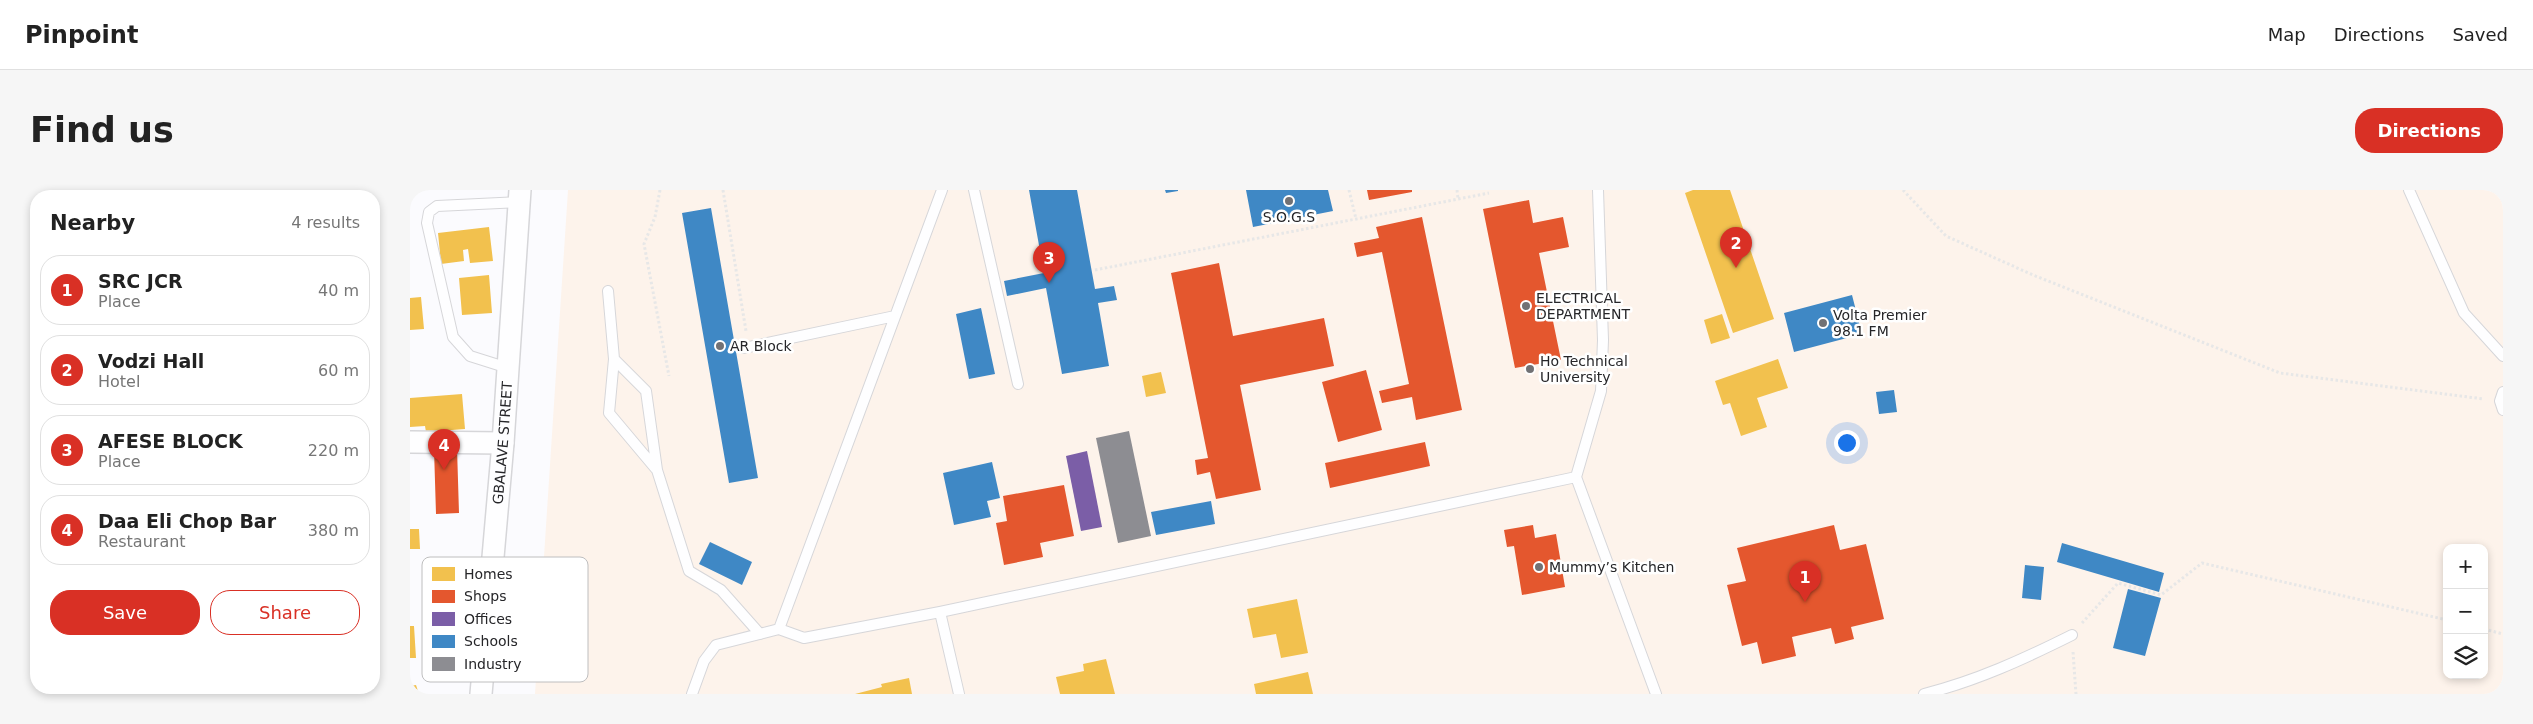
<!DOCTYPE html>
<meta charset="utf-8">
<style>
:root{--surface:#fff;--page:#f6f6f6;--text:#222;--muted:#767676;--line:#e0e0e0;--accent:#d93025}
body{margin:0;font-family:"DejaVu Sans",sans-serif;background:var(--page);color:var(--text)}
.controls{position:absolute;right:15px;bottom:15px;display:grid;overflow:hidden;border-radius:10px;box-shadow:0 2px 8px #0003}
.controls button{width:45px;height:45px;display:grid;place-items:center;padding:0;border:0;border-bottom:1px solid var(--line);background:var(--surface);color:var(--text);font:25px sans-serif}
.you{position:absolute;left:1436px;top:252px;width:18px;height:18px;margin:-12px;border:4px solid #fff;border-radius:50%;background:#1a73e8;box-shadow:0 0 0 8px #1a73e833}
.badge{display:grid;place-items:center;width:32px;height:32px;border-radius:50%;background:var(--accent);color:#fff;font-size:16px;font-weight:700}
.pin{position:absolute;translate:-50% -41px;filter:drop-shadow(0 1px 2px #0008)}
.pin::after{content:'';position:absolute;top:26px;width:18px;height:15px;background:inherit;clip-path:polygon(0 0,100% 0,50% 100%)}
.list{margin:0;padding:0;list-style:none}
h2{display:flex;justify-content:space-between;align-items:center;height:65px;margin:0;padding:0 20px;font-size:21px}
h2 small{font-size:16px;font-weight:400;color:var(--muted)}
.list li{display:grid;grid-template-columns:32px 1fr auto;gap:15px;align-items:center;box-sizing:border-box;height:70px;margin:0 10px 10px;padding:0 10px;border:1px solid var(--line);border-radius:20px}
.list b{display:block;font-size:19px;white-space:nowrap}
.list p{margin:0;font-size:16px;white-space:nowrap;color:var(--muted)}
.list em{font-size:16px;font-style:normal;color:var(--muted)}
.actions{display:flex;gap:10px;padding:15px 20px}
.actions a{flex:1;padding:11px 0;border:1px solid var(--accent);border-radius:20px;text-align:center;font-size:18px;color:var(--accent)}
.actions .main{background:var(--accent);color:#fff}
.icon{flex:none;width:28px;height:28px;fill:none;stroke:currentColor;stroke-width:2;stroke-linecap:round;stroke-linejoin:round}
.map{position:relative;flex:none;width:2093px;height:504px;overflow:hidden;border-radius:20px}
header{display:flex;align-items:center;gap:30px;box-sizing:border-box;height:70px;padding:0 25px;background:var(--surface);border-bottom:1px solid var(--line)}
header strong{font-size:24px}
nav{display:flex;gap:28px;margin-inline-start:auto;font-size:18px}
.intro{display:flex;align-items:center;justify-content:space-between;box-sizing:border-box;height:120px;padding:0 30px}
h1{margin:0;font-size:35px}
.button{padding:12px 22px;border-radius:20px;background:var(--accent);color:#fff;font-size:18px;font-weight:700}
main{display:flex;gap:30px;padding:0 30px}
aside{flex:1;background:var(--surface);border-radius:20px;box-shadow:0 2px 8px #0003}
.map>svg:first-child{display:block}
.education{fill:#fdf3eb;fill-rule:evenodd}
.homes{fill:#f2c14e}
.shops{fill:#e4572e}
.offices{fill:#7b5ea7}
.schools{fill:#3f88c5}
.industry{fill:#8d8d92}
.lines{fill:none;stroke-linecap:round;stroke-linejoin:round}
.service-casing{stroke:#d6d6d9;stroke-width:12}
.minor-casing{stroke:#d6d6d9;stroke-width:24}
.path{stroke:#e7e7e7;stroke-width:3;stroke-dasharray:2.5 2.5;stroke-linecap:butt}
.service{stroke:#fefeff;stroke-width:10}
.minor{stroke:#fefeff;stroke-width:21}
.poi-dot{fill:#717174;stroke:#fff;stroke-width:2}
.labels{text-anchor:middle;stroke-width:5;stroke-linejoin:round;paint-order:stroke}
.poi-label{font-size:14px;fill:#262629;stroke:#fff;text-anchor:start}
.street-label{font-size:14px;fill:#262629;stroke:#fff}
.key{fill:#fff;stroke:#bebebf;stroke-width:1}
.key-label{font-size:14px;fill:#262629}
</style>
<header>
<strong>Pinpoint</strong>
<nav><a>Map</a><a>Directions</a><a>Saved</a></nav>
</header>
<div class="intro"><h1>Find us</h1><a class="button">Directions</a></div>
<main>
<aside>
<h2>Nearby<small>4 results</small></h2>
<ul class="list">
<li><span class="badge">1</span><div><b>SRC JCR</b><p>Place</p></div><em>40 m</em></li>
<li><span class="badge">2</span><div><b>Vodzi Hall</b><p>Hotel</p></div><em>60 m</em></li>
<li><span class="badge">3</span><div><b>AFESE BLOCK</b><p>Place</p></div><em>220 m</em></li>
<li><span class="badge">4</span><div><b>Daa Eli Chop Bar</b><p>Restaurant</p></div><em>380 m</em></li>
</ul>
<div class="actions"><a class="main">Save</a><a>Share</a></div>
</aside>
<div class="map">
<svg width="2093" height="504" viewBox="0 0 2093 504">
<rect width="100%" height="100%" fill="#fbfbfe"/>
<!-- education -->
<path class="education" d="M158,0h1935v504h-1968zM2037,358h37v127h-37z"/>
<!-- homes -->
<path class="homes" d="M1283,0h37l44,129 -41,14 -48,-140z
M79,37l4,34 -23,2 -2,-14 -5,1 1,11 -23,3 -3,-31z
M79,85l3,38 -30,2 -3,-37z
M11,107l3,32 -14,1v-32z
M1312,124l8,24 -19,6 -7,-24z
M1368,169l10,29 -31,10 10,29 -26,9 -11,-33 -7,2 -8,-24z
M751,182l5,21 -20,4 -4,-21z
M52,204l3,35 -39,3 -1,-6 -15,1v-29z
M0,339h9l1,20h-10z
M887,409l11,54 -27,5 -5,-24 -23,4 -6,-29z
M0,436h4l2,32h-6z
M696,469l9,35h-55l-4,-17 28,-6 -1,-7z
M898,482l5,22h-57l-2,-10z
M499,488l3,16h-57l27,-7 -1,-3z
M6,495l3,9h-9v-8z"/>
<!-- shops -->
<path class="shops" d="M957,0h45v2l-43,8z
M1119,10l4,23 30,-6 6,30 -30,6 22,107 -46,8 -32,-159z
M1012,27l40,193 -46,10 -4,-23 -30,6 -3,-12 30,-7 -27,-132 -25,5 -3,-14 25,-5 -3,-11z
M809,73l14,73 91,-18 10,48 -94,19 21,105 -45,9 -6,-27 -13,3 -2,-15 13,-2 -37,-185z
M956,180l16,60 -44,12 -16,-60z
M1015,252l5,24 -100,22 -5,-25z
M47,258l2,65 -23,1 -2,-65z
M654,295l10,51 -34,7 3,14 -39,8 -8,-42 11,-2 -4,-25z
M1123,335l2,13 21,-4 9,53 -43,8 -8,-49 -7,1 -3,-17z
M1424,335l6,25 26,-6 18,75 -33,8 3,12 -19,5 -4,-16 -39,9 4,19 -34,8 -5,-22 -15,4 -15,-61 19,-4 -9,-33z"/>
<!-- offices -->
<path class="offices" d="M677,261l15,76 -21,4 -15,-75z"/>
<!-- schools -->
<path class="schools" d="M619,0h48l18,99 19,-3 3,14 -19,3 11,63 -47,8 -16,-86 -39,8 -3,-15 40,-8z
M755,0h13v1l-12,2z
M836,0h82l5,21 -80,16z
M301,18l47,270 -29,5 -47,-270z
M1442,105l10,39 -68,18 -10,-39z
M571,118l14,66 -26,5 -13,-65z
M1484,200l3,22 -18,2 -3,-22z
M582,272l8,36 -13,3 4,16 -37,8 -11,-52z
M801,311l4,23 -59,11 -5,-23z
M300,352l42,20 -10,23 -43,-21z
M1652,353l102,30 -5,19 -102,-30z
M1615,375l19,2 -3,33 -19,-2z
M1718,399l33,9 -16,58 -32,-8z"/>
<!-- industry -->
<path class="industry" d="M719,241l22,105 -33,7 -22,-105z"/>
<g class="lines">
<!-- service casing -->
<g class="service-casing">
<path id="service" d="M564,0l44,194
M1188,0l5,150 -2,51 -25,86 80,217
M1999,0l55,123 39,43
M198,101l6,68 32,32 11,79 32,101 32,19 39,44
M334,158l151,-32
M204,169l-5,54 47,56
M98,178l-38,-12 -17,-19 -26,-114 2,-11 8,-6 82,-4
M2093,202l-3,9 3,9
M530,422l19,82
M369,439l163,-439
M282,504l12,-33 12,-16 63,-16 25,9 136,-26 636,-135
M1514,504c52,-13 100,-35 148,-59"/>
</g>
<!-- minor casing -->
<g class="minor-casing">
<g id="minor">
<path d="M0,252l93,1"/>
<path id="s1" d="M71,504l22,-251 17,-253"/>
</g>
</g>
<!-- path -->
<path class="path" d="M250,0l-5,27 -11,27 25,132
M313,0l23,141
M939,0l7,29
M1047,0l1,9
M1493,0l43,46 87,39 247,98 204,26
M685,80l394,-77
M1672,433l36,-40 43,12 41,-32 245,57
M2074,439l19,5
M1663,462l3,42"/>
<!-- service -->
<use href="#service" class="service"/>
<!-- minor -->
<use href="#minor" class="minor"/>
</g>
<!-- markers -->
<g class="poi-dot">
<circle cx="879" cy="11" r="5"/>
<circle cx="1116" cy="116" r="5"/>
<circle cx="1413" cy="133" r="5"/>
<circle cx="310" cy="156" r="5"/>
<circle cx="1120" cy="179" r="5"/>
<circle cx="1129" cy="377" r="5"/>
</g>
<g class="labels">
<!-- poi labels -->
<g class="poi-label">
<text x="879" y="32" text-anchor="middle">S.O.G.S</text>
<text x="1126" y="113">ELECTRICAL<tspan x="1126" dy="16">DEPARTMENT</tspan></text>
<text x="1423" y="130">Volta Premier<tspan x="1423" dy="16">98.1 FM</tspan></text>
<text x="320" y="161">AR Block</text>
<text x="1130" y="176">Ho Technical<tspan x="1130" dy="16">University</tspan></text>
<text x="1139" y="382">Mummy’s Kitchen</text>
</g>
<!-- street labels -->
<g class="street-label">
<text dy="5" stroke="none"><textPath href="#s1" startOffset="252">GBALAVE STREET</textPath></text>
</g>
</g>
<!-- legend -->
<rect x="12" y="367" width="166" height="125" rx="8" class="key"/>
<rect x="22" y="377" width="23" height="14" fill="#f2c14e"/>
<rect x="22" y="400" width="23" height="13" fill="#e4572e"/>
<rect x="22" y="422" width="23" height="14" fill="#7b5ea7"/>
<rect x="22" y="445" width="23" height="13" fill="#3f88c5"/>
<rect x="22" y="467" width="23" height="14" fill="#8d8d92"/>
<g class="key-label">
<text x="54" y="389">Homes</text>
<text x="54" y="411">Shops</text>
<text x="54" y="434">Offices</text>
<text x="54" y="456">Schools</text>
<text x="54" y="479">Industry</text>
</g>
</svg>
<div class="controls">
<button>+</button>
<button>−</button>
<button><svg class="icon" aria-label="layers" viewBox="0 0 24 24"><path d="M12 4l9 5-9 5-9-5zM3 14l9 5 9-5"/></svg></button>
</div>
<div class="you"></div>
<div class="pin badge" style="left:1395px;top:412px">1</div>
<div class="pin badge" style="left:1326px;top:78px">2</div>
<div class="pin badge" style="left:639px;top:93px">3</div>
<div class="pin badge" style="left:34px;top:280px">4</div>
</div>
</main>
